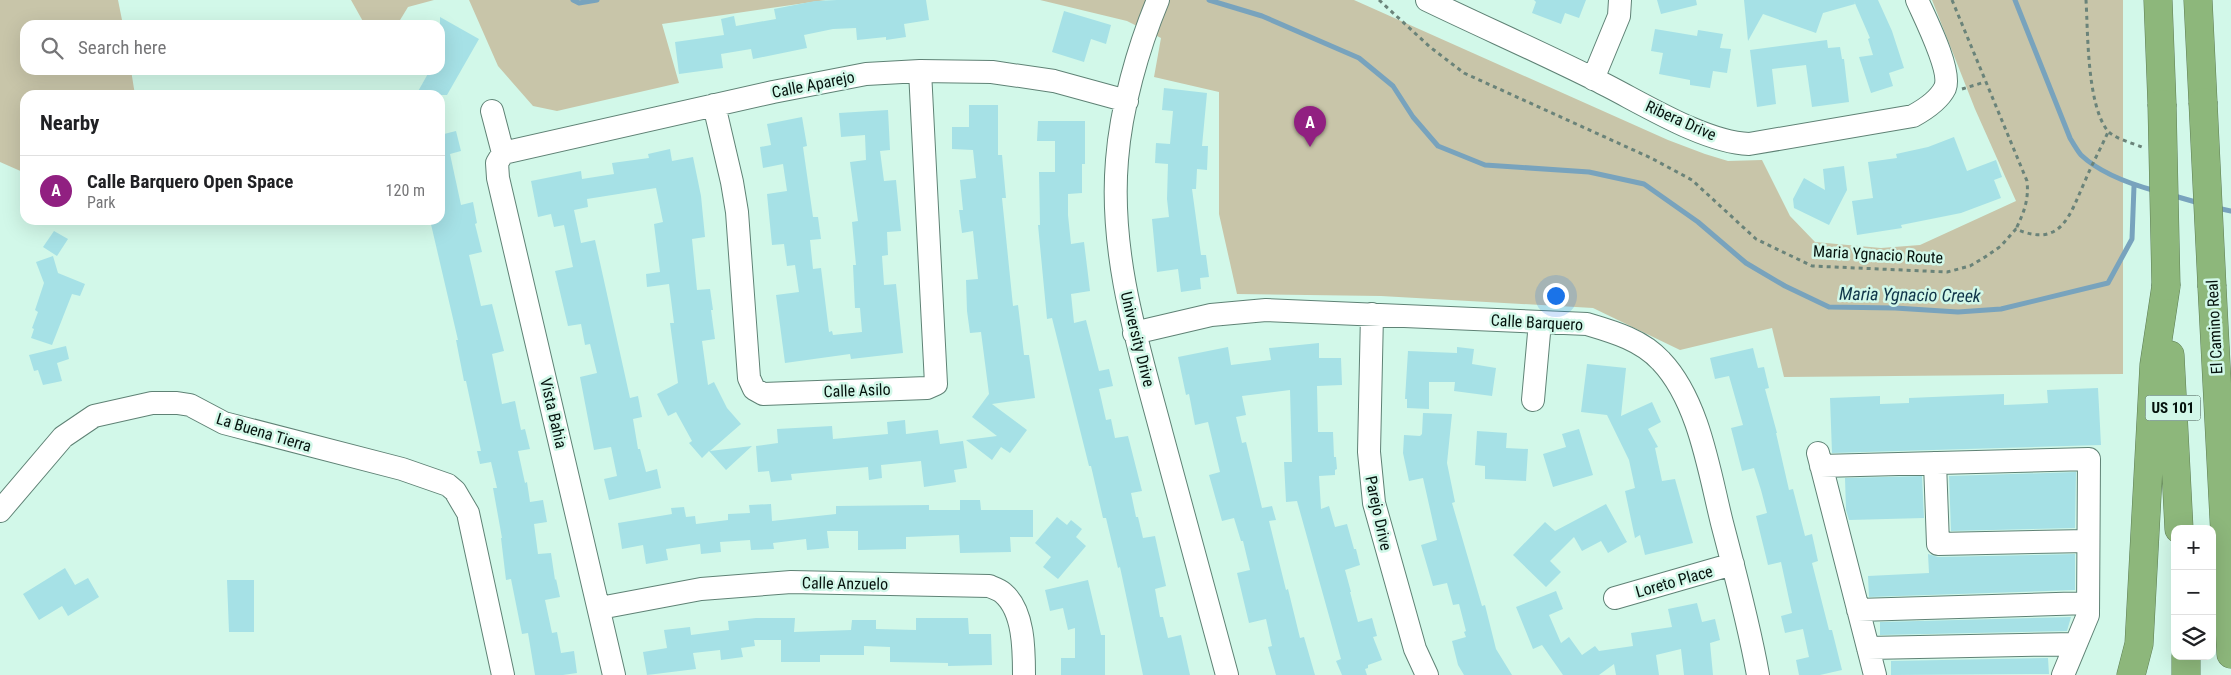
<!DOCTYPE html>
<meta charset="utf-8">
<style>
:root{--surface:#fff;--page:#f2f2f2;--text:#202124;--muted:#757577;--line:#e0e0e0;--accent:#912081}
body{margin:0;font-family:"Roboto Condensed",sans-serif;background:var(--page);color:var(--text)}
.controls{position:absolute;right:15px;bottom:15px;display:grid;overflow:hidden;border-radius:10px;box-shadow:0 5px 20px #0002}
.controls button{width:45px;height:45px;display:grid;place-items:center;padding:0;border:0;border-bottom:1px solid var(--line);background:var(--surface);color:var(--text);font:25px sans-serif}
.you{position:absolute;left:1555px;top:295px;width:18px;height:18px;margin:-12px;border:4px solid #fff;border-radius:50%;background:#1a73e8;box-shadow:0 0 0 8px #1a73e833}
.badge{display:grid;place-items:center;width:32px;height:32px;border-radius:50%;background:var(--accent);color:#fff;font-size:16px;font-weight:700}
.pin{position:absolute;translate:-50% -41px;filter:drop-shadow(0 1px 2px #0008)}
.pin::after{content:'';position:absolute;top:26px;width:18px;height:15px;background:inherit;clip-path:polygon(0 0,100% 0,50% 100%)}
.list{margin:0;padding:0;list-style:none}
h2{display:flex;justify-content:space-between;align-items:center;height:65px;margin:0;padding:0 20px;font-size:21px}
h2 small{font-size:16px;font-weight:400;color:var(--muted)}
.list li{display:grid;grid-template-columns:32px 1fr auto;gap:15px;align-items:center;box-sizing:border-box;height:70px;padding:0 20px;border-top:1px solid var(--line)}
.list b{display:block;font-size:19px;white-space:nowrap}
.list p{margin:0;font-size:16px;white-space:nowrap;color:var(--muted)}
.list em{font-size:16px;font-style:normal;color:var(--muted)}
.icon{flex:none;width:28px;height:28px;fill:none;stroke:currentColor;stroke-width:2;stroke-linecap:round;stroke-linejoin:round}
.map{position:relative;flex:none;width:2231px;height:675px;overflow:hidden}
.search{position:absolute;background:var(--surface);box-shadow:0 5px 20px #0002;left:20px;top:20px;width:425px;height:55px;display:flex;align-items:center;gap:12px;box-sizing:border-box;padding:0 18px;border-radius:15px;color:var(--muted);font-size:19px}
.panel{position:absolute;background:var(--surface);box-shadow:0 5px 20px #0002;left:20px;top:90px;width:425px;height:135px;border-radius:15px}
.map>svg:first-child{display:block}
.green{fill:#c8c5a9}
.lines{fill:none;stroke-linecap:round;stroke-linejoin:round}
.stream{stroke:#78a3bd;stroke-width:5}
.building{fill:#a6e1e6}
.minor-casing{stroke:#5f8275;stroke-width:24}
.highway-casing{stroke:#5d7d54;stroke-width:29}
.path{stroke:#6a8379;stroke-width:3;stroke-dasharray:4 4;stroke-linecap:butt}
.minor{stroke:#fff;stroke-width:22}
.highway{stroke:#8db77b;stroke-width:28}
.highway-bridge-casing{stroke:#5d7d54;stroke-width:29;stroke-linecap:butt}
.highway-bridge{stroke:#8db77b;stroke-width:28}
.labels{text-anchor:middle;stroke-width:5;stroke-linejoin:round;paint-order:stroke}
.shield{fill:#d2f8e9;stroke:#42574f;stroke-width:1}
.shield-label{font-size:15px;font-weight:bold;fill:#05120d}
.street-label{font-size:16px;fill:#05120d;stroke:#d2f8e9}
.water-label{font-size:18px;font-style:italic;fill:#103549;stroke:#d2f8e9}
</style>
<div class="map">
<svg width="2231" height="675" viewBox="0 0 2231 675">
<rect width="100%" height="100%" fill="#d2f8e9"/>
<!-- green -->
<path class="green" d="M0,0h118l5,25h-98v45h106l4,25h-110v78l-25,-11z
M351,0h83l-26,7 -11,18h-32z
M469,0h357l-164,24 17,59 -122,28 -24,-5 -35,-40z
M1040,0h314l314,140 37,14 23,7 34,-1 28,56 25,26 66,6 39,-3 96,-44 -41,-92 -43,-109h191v374l-339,3 -12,-49 -92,22 -87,-42 -212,-12 -144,-2 -18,-80v-122l-65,-15 7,-39 -34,-17z"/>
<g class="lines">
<!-- stream -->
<path class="stream" d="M573,0l6,3 18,-3
M1209,0l53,16 97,42 34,28 20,31 25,29 47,19 104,7 55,12 54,38 48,41 39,23 44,21 66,1 63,4 43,-3 107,-26 24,-44 2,-53
M2015,0l55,138c3,5 7,12 11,17 20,19 49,29 75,36
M2171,195l28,8
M2217,208l14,3"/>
</g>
<!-- building -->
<path class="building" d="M837,0h89l3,20 -25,4 2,13 -20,3v-3l-29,3 -1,-12 -23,1 -29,6 3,13 -54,11 -2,-10 -30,5 2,14 -44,6 -4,-32 49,-7 -3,-16 13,-3 2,10 40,-7 -2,-10 41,-8z
M1534,0h52l-7,18 -14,-5 -4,11 -29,-11 4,-11z
M1657,0h39l1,5 -36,9z
M1744,0h134l14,31 12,37 -15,5 4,13 -22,7 -12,-36 14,-2 -5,-16 2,-1 -16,-37 1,3 -32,9 -7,20 -53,-19 -15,27z
M1064,11l47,14 -5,19 -15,-5 -7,23 -32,-10z
M440,17l39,22 -32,56h-31l14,-25h10z
M1655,29l42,7 1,-6 25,4 -3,14 11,1 -4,24 -14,-2 -3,17 -20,-3v-5l-31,-6 4,-21 -12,-2z
M1827,40l1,8 12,-1 2,12h2l5,43 -37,5 -6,-42 -34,4 4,35 -19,3 -7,-57z
M1164,88l43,5 -5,53h6l-1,24 -10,-1 -1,20h-4l9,66h5l3,22 -9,1 1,11 -20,3 -3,-23 -21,3 -5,-53 17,-2 -2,-18 1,-35 -13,-1 1,-20 14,1 3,-33 -11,-1z
M969,105h29v50h4l4,43h-4l11,108 5,-1 6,50h5l6,43 -43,6 35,26 -17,23 -9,-6 -9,13 -26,-20 31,-4 -25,-19 17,-23 -8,-62 -11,1 -3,-22 -1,-31 12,-1 -5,-48 -11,2 -3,-23h4l-3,-30 16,-2 -3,-28 -21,-1v-22h17z
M888,110l2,40 -10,1 4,30 12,-1 5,51 -14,1 1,23 -6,1 2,29 12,-1 7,69 -52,6 -1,-5 -65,9 -9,-68 23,-3 -4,-27 -8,1 -3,-22 -12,1 -5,-51 20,-3 -4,-27 -20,4 -3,-21 11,-2 -4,-21 35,-7 5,29 -4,1 10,70h5l3,22 -11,1 3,29 8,-1 8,64 3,-1 1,4 29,-3 -2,-24h-5l-2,-43h3l-4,-43 6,-1 -8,-59 16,-2 -1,-25 -24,2 -2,-24z
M1038,121h47v43h-3v29l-14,1v21l3,29 13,-2 6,49 -19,3 3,29 12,-3 13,51 10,-2 4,17 -14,3 7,31 5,-1 4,19 13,-2 14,55 -11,2 5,24h2l5,21 12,-2 11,50 -11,3 5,28h3l5,21 13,-3 9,40h-47l-23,-108 -2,1 -12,-50h-3l-12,-52h-2l-37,-148 -5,1 -9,-94h2l-1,-53h16v-31h-18z
M456,131l5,20 -11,3 11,51 12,-3 4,21 -2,1 7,28 -13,3 12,51 11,-2 12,47 -12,3 10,50 13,-3 6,29 4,-1 5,20 -12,2 7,32 2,-1 3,20 13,-2 4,22 -13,2 4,30 13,-1 4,27 1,-1 4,18 -15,3 7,33 5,-1 4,21 13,-2 3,22 -14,2h-28l-7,-42 -6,1 -11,-55 -5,1 -5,-42h1l-9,-50h4l-6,-26 -11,2 -3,-13h4l-15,-70h-2l-8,-41h2l-28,-120h10v-85z
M1954,137l13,34 29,-11 6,17 -8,3 7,18 -40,15 -60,12 1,3 -45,7 -5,-34 21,-3 -5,-36 29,-4 -1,-4 32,-7z
M670,149l2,12 21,-4 8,39 4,41 -13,2 5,51 13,-1 3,21h-2l4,29 -13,2 6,44 6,-3 13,26 14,16 -31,27 42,-5 -26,24 -17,-19 -7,7 -13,-15 3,-2 -16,-29 -8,4 -11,-22 21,-11 -8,-60h4l-5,-39 -22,3 -1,-13 14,-2 -6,-48 9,-2 -7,-34 -69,11 1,8 -14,3 7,33 14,-3 35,158 8,-2 4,21 -9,2 5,30h2l6,23 11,-3 4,19 -52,12 -5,-21 13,-3 -6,-29 -17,3 -14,-73 17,-4 -7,-29 -5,1 -4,-21 -13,2 -13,-55 18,-4 -9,-42 -10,2 -3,-13 -13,3 -7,-36 50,-10 1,8 32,-5 -2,-11 37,-5 -1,-4z
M1844,166l3,24 -18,35 -35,-17 -1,-9 11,-21 21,12 -2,-21z
M54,231l14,8 -11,17 -14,-9z
M53,256l5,17 27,11 -5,12 -8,-2 -20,51 -21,-7 3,-9 -2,-1 6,-16 -3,-2 9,-27 -8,-21z
M1319,343v15h22l1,27 -25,1 1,46h15l1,25h2l1,12 -2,1v5l-16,1 2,33 8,-3 6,21 12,-3 7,25h2l4,16 -15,5 6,22h-1l8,30 14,-4 5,18 -4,1 9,23 -14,5v3l-3,1 2,6h-25l-6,-14 5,-2 -44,-158 -11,1 -2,-40h8l-2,-72 -48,6 4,19 -10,2 6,26 4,-1 16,66 10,-2 4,14 -7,1 17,69 2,-1 12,49 4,-1 11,38h-39l-8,-28 4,-1 -6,-27 -17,4 -12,-50 13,-3 -7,-29h-2l-7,-23 -12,3 -13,-46 11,-3 -12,-50 -13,3 -6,-31 -3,1 -8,-38 50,-10 3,18 40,-5 -2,-12z
M66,346l3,13 -12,4 5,18 -19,4 -5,-15 -4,1 -5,-16z
M1457,347l17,2 -2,15 24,4 -4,28 -38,-5 1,-9h-26v27l-22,-1v-9h-2l3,-48 49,2z
M1753,348l5,20 6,-1 5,21 -4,1 12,44h-1l13,57 4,-1 12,47 7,-2 6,27 -6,2 17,67h3l10,40 -22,5h-21l-3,-15 13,-3 -6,-28 -18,4 -4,-17 11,-3 -11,-51 -13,3 -12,-49 11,-3 -6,-23 -7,-22 -12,3 -11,-43 12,-3 -14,-49 -14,3 -5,-21z
M1587,364l39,4 -5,48 31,-14 9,20 -13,7 10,18 -3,1 7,33 13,-2 18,64 -48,12 -5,-20 -5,3 -10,-47 10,-3 -6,-28 -22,-45 -26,-3z
M2098,388l3,57 -269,8 -2,-55 50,-2v8l29,-1v-5l95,-4v11l44,-2 -1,-13z
M1423,413l29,1 -5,49 8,39 -3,1 30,103 3,-1 11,44 16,26h-48l-6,-10 -6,-24 14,-4 -2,-5 2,-1 -7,-27 -6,1 -6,-22 -14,3 -12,-41 16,-5 -14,-62 -14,3 -6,-28 1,-18 16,1 2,-2z
M905,420l1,14 32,-4 2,14 23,-3 4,27 -13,2 2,12 -32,5 -3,-26 -40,4 1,13 -13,2 -1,-13 -77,7 1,6 -21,2 -2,-11 -11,1 -2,-26 22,-3 -1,-14 55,-3 1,13 55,-5 -1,-12z
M1579,429l14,46 -40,12 -10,-33 23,-7 -4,-13z
M1477,431l30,2 -1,15 22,1 -2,32 -41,-2v-13l-10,-1z
M2076,472l-1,56 -124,3 -2,-55z
M1922,476l2,42 -75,2 -3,-10 -1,-32z
M960,500h20l1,10h52v27h-23l1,15 -51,1 -1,-18 -53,2v12l-48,1v-19h-31l2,17 -22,2 -1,-11 -33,4 1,6 -23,1 -1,-10 -30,2 1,10 -20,2 -1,-10 -34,5 2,11 -22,4 -3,-19 -21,4 -4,-26 54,-9 -1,-6 13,-1 2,10 9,-1 1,8 32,-4v-6l22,-1 -1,-8 22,-1 1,17 64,-7v-8l93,-1v5h31z
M1606,504l21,38 -19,11 -7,-12 -19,10 -8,-14 -24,24 11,11 -15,15 -33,-32 32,-33 10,9z
M1057,517l10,8 4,-5 11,9 -6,8 10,9 -28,33 -15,-12 8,-10 -16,-14z
M1928,554l10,3 137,-3v36l-206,7 -1,-21 61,-3z
M65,568l10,17 13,-7 11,19 -31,19 -6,-10 -23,14 -16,-26z
M227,580h27v52h-25z
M1088,580l13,55h4v40h-44v-17h14v-30l-7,2 -5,-22 -13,3 -5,-21z
M1556,591l7,18 -14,6 12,28 8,-6 13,18 13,-9 4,5 34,-5 -2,-13 41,-6 -4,-18 29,-6 5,19 13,-3 5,21 -10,3 3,32h-29l-3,-26 -25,6 3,20h-43l-2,-11 -15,11h-36l-21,-30 -9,4 -17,-42z
M2071,617l-4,14 -187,4v-13z
M756,618h39l-1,14 57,-2 1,-10h24v9l40,1v-12h52l1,16h22l1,31 -44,1v-3l-58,-1v-15l-26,-1v9h-44v7h-39v-22h-27l1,6 -14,2 2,9 -22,3 -1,-10 -27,3 3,16 -49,6 -4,-23 24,-4 -3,-18 26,-3 1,8 38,-5 -1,-9z
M2048,658l1,16 -158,1v-14z"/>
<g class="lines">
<!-- minor casing -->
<g class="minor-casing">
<path id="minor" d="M1158,0c-20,48 -37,108 -41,160 -8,94 21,185 45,275 22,80 43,160 65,240
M1427,0c56,27 113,52 169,80 43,21 106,62 153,64l164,-28c11,-6 26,-16 32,-28 7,-17 -20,-70 -28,-88
M1593,79l26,-63 1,-16
M714,105l18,77 5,30 12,166 5,11 9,5 164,-6 9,-4 -16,-313
M492,111l11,42
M503,153l270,-61 93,-18 54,-3 72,1 62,9 73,20
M503,153l-6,10 1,15 116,497
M1372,314l-3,138 5,51 41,146 12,26
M1134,333l77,-18 55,-5 321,14c27,8 55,16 74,37 38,40 48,110 61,162 13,50 27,101 36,152
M1533,400l7,-78
M1818,453l57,222
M1935,463l3,81 150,-3
M1821,466l268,-7 -1,156 -25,60
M0,511l63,-74 31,-21 58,-13h25l13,2 34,18 178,46 46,16 7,6 13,22 35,162
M1615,598l118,-34
M600,608l101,-19 90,-7 198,4c5,2 11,4 14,7 21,18 21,56 21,82
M1858,610l230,-7
M1868,648l208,-4"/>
</g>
<!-- highway casing -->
<g class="highway-casing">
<path id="highway" d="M2158,0l4,104
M2198,0l5,102
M2212,287l19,367
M2170,355l9,174
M2186,656v19
M2131,675l8,-31 15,-279 12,-79"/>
</g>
<!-- path -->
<path class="path" d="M1379,0l51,47 34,26 187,85 41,22 64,59 56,27 135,6 23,-6 15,-9 16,-11 15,-17c46,20 54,-15 69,-48 7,-17 16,-33 23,-49
M1952,0l75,181c2,19 -3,31 -11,48
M2086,0c2,34 1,103 21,130 6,8 25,13 35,17
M1962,89l23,-7"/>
<!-- minor -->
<use href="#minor" class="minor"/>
<!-- highway -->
<use href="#highway" class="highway"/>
<!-- highway-bridge casing -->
<g class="highway-bridge-casing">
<path id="highway-bridge" d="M2203,102l9,185
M2162,104l4,182"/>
</g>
<!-- highway-bridge -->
<use href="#highway-bridge" class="highway-bridge"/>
</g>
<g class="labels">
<!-- shield labels -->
<rect class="shield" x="2145.5" y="395.5" width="55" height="25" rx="4"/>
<g class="shield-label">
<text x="2173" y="413">US 101</text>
</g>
<!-- street labels -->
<g class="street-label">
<text transform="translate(813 84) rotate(-11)" y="6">Calle Aparejo</text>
<text transform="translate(1681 120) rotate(24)" y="6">Ribera Drive</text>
<text transform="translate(1878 254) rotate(3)" y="6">Maria Ygnacio Route</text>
<text transform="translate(1537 322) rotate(3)" y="6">Calle Barquero</text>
<text transform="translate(2214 327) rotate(-93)" y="6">El Camino Real</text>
<text transform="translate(1138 339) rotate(76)" y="6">University Drive</text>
<text transform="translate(857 390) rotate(-2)" y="6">Calle Asilo</text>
<text transform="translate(554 413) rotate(77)" y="6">Vista Bahia</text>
<text transform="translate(264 432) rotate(17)" y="6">La Buena Tierra</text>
<text transform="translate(1379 513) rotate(78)" y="6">Parejo Drive</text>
<text transform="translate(1674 581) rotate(-16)" y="6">Loreto Place</text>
<text transform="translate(845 583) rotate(1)" y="6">Calle Anzuelo</text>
</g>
<!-- water labels -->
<g class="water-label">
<text transform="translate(1910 295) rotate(1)" y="6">Maria Ygnacio Creek</text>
</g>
</g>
</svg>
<div class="controls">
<button>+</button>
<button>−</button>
<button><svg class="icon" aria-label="layers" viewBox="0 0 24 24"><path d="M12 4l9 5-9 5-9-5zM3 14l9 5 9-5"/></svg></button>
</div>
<div class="you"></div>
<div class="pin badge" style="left:1310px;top:147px">A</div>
<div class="search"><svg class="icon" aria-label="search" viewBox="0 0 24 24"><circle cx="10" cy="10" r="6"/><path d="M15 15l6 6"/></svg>Search here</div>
<section class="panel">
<h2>Nearby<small></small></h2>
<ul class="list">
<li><span class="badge">A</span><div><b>Calle Barquero Open Space</b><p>Park</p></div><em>120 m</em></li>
</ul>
</section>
</div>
